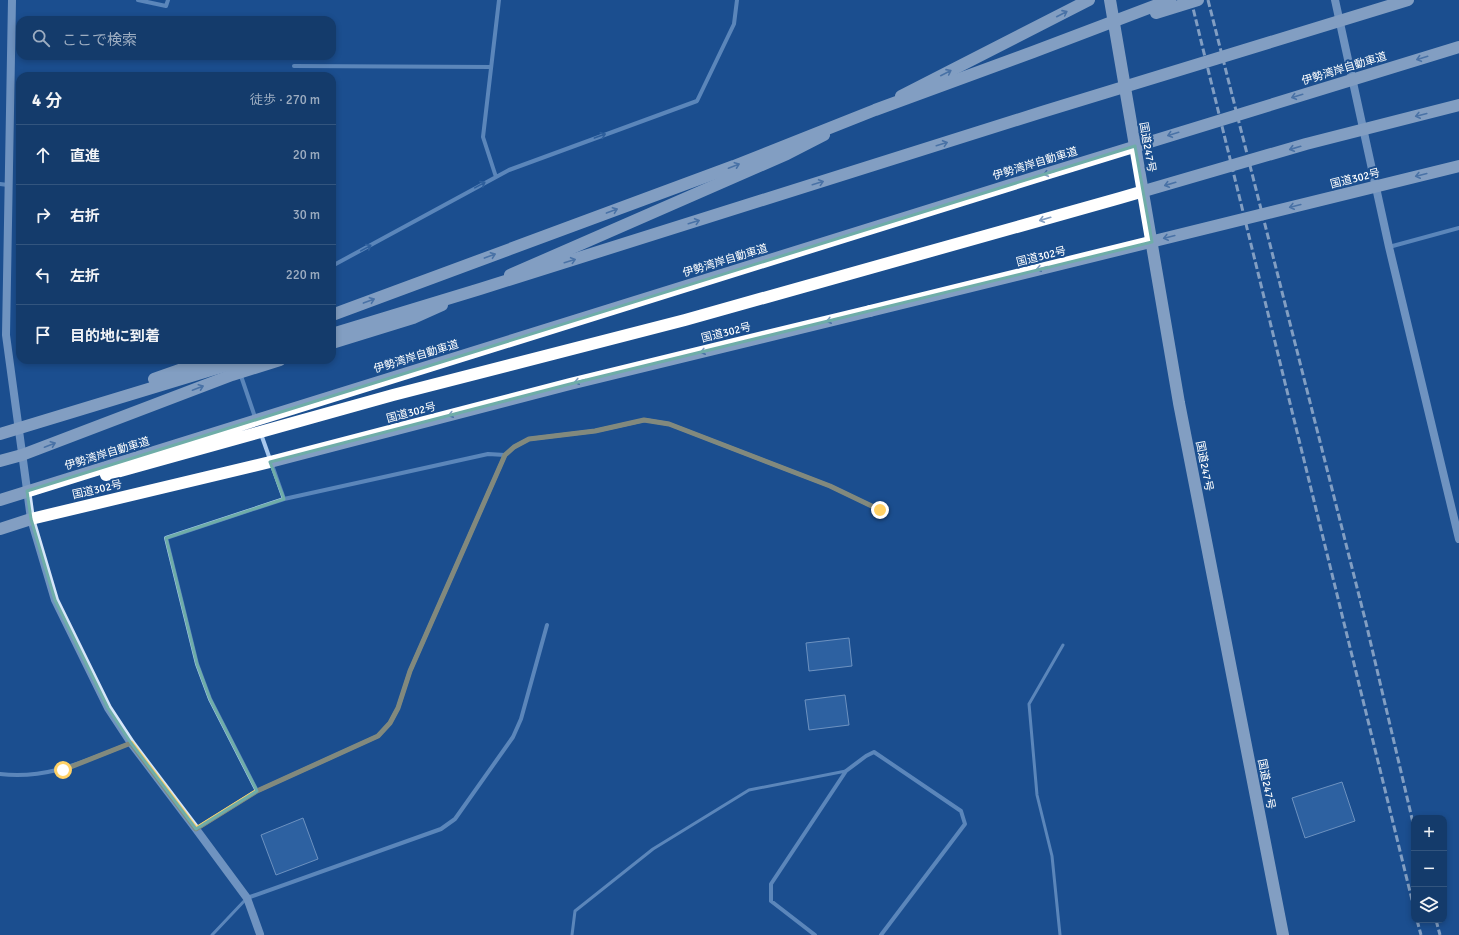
<!DOCTYPE html>
<html lang="ja">
<meta charset="utf-8">
<style>
:root{--surface:#143b6b;--page:#214673;--text:#f1f3f6;--muted:#9dadc1;--line:#33557e}
body{margin:0;font-family:Signika,"Noto Sans JP",sans-serif;background:var(--page);color:var(--text)}
.controls{position:absolute;right:12px;bottom:12px;display:grid;overflow:hidden;border-radius:8px;box-shadow:0 2px 6px #0003}
.controls button{width:36px;height:36px;display:grid;place-items:center;padding:0;border:0;border-bottom:1px solid var(--line);background:var(--surface);color:var(--text);font:20px sans-serif}
.stop{position:absolute;width:12px;height:12px;margin:-9px;border:3px solid #ffd166;border-radius:50%;background:#fff}
.stop.end{background:#ffd166;border-color:#fff;box-shadow:0 1px 4px #0008}
.list{margin:0;padding:0;list-style:none}
h2{display:flex;justify-content:space-between;align-items:center;height:52px;margin:0;padding:0 16px;font-size:17px}
h2 small{font-size:13px;font-weight:400;color:var(--muted)}
.list li{display:grid;grid-template-columns:26px 1fr auto;gap:12px;align-items:center;box-sizing:border-box;height:60px;padding:0 16px;border-top:1px solid var(--line)}
.list b{display:block;font-size:15px;white-space:nowrap}
.list em{font-size:13px;font-style:normal;color:var(--muted)}
.icon{flex:none;width:22px;height:22px;fill:none;stroke:currentColor;stroke-width:2;stroke-linecap:round;stroke-linejoin:round}
.map{position:relative;flex:none;width:1459px;height:935px;overflow:hidden}
.search{position:absolute;background:var(--surface);box-shadow:0 2px 6px #0003;left:16px;top:16px;width:320px;height:44px;display:flex;align-items:center;gap:10px;box-sizing:border-box;padding:0 14px;border-radius:12px;color:var(--muted);font-size:15px}
.panel{position:absolute;background:var(--surface);box-shadow:0 2px 6px #0003;left:16px;top:72px;width:320px;height:292px;border-radius:12px}
.map>svg:first-child{display:block}
.building{fill:#4478b7;stroke:#cfe3fa}
.lines{fill:none;stroke-linecap:round;stroke-linejoin:round}
.lane{stroke:#a9c9ee;stroke-width:3}
.street{stroke:#a9c9ee;stroke-width:4}
.secondary{stroke:#d6e6fa;stroke-width:8}
.highway{stroke:#fff;stroke-width:12}
.rail{stroke:#fff;stroke-width:3;stroke-dasharray:7 3;stroke-linecap:butt}
.highway-bridge{stroke:#fff;stroke-width:12}
.oneway{stroke:#829ec1}
.oneway2{stroke:#4674ac}
.route{stroke:#ffd166;stroke-width:5}
.marked{fill:none;stroke:#6fada8;stroke-width:3;stroke-linejoin:round}
.labels{text-anchor:middle;stroke-width:4;stroke-linejoin:round;paint-order:stroke}
.street-label{font-size:11px;fill:#fff;stroke:#1b4f8f}
</style>
<div class="map">
<svg width="1459" height="935" viewBox="0 0 1459 935">
<rect width="100%" height="100%" fill="#1b4f8f"/>
<!-- building -->
<path class="building" d="M849,638l3,28 -43,5 -3,-28z
M845,695l4,30 -40,5 -4,-30z
M1342,782l13,39 -50,17 -13,-40z
M303,818l15,41 -42,16 -15,-40z"/>
<g class="lines">
<!-- lane -->
<path class="lane" d="M212,935l35,-37
M572,935l3,-24 78,-62 96,-59 97,-19
M1060,935l-8,-79 -15,-61 -8,-91 34,-59"/>
<!-- street -->
<path class="street" d="M138,0l28,6 2,-6
M294,66l197,1
M496,177l-13,-40 16,-137
M0,184l8,1
M1389,247l70,-19
M332,266l177,-96 188,-69 37,-77 3,-24
M179,367l3,-7
M240,373l16,47
M261,434l23,65
M0,774c48,6 87,-14 131,-31
M257,791l-47,-92 -13,-35 -31,-126 118,-39 204,-45 17,1
M196,829l61,-38 121,-55 12,-13 8,-15 12,-37 95,-216 9,-8 15,-8 66,-8 50,-11 24,4 161,62 50,24
M247,898l194,-69 14,-10 58,-82 8,-18 26,-94
M815,935l-44,-34v-17l75,-113 20,-15 8,-4 87,59 4,13 -84,111"/>
<!-- secondary -->
<path class="secondary" d="M12,0l-6,335 25,184 24,81 53,108 23,35 65,86 51,69 13,36
M1335,0l54,247 70,292"/>
<!-- highway -->
<path class="highway" d="M1110,0l69,403 104,532
M901,96l188,-96
M510,275l277,-121 37,-19
M332,343l81,-25 29,-13
M0,461l22,-6 210,-80 48,-15
M0,529l31,-10 239,-57 300,-78 300,-73"/>
<!-- rail -->
<path class="rail" d="M1191,0l223,908
M1208,0l158,623 48,204
M1417,920l4,15
M1436,920l4,15"/>
<!-- highway-bridge -->
<path class="highway-bridge" d="M1156,13l42,-13
M870,311l589,-145
M332,315l402,-149 141,-56 158,-58 137,-52
M332,334l148,-45 562,-177 366,-112
M154,379l54,-19
M0,434l244,-74
M106,475l287,-80 292,-75 435,-122 186,-54 153,-39
M0,500l1052,-328 407,-125"/>
</g>
<!-- one-way arrows -->
<defs><path id="oneway-shaft" d="M-6 0H5M1.5-3L5.5 0L1.5 3" fill="none" stroke-width="1.6" stroke-linecap="round" stroke-linejoin="round"/></defs>
<g class="oneway">
<use href="#oneway-shaft" transform="translate(1062 14) rotate(-27)"/>
<use href="#oneway-shaft" transform="translate(1422 58) rotate(163)"/>
<use href="#oneway-shaft" transform="translate(946 73) rotate(-27)"/>
<use href="#oneway-shaft" transform="translate(1297 96) rotate(163)"/>
<use href="#oneway-shaft" transform="translate(1421 115) rotate(166)"/>
<use href="#oneway-shaft" transform="translate(1173 134) rotate(163)"/>
<use href="#oneway-shaft" transform="translate(942 144) rotate(-17)"/>
<use href="#oneway-shaft" transform="translate(1295 148) rotate(164)"/>
<use href="#oneway-shaft" transform="translate(734 166) rotate(-21)"/>
<use href="#oneway-shaft" transform="translate(1049 173) rotate(163)"/>
<use href="#oneway-shaft" transform="translate(1421 175) rotate(166)"/>
<use href="#oneway-shaft" transform="translate(818 183) rotate(-17)"/>
<use href="#oneway-shaft" transform="translate(1170 184) rotate(164)"/>
<use href="#oneway-shaft" transform="translate(1295 206) rotate(166)"/>
<use href="#oneway-shaft" transform="translate(612 211) rotate(-20)"/>
<use href="#oneway-shaft" transform="translate(1045 219) rotate(164)"/>
<use href="#oneway-shaft" transform="translate(694 222) rotate(-17)"/>
<use href="#oneway-shaft" transform="translate(1169 237) rotate(166)"/>
<use href="#oneway-shaft" transform="translate(490 256) rotate(-20)"/>
<use href="#oneway-shaft" transform="translate(570 261) rotate(-17)"/>
<use href="#oneway-shaft" transform="translate(1042 268) rotate(166)"/>
<use href="#oneway-shaft" transform="translate(369 301) rotate(-20)"/>
<use href="#oneway-shaft" transform="translate(832 320) rotate(166)"/>
<use href="#oneway-shaft" transform="translate(706 351) rotate(166)"/>
<use href="#oneway-shaft" transform="translate(580 381) rotate(166)"/>
<use href="#oneway-shaft" transform="translate(198 388) rotate(-21)"/>
<use href="#oneway-shaft" transform="translate(454 414) rotate(165)"/>
<use href="#oneway-shaft" transform="translate(50 445) rotate(-21)"/>
</g>
<g class="oneway2">
<use href="#oneway-shaft" transform="translate(600 136) rotate(-20)"/>
<use href="#oneway-shaft" transform="translate(480 185) rotate(-29)"/>
<use href="#oneway-shaft" transform="translate(366 248) rotate(-29)"/>
</g>
<g class="lines">
<!-- route -->
<path class="route" d="M63,770l68,-27 65,86 61,-38 121,-55 12,-13 8,-15 12,-37 95,-216 9,-8 15,-8 66,-8 49,-11 25,4 161,62 50,24"/>
</g>
<!-- marked area -->
<path d="M0 0H1459V935H0ZM1135,146l17,96 -582,142 -300,78 14,37 -118,39 31,126 13,35 47,92 -61,38 -65,-86 -23,-35 -53,-108 -24,-81 -4,-28z" fill="#1b4f8f" fill-opacity=".55" fill-rule="evenodd"/>
<path class="marked" d="M1135,146l17,96 -582,142 -300,78 14,37 -118,39 31,126 13,35 47,92 -61,38 -65,-86 -23,-35 -53,-108 -24,-81 -4,-28z"/>
<g class="labels">
<!-- street labels -->
<g class="street-label">
<text transform="translate(1344 68) rotate(-17)" y="4">伊勢湾岸自動車道</text>
<text transform="translate(1148 147) rotate(80)" y="4">国道247号</text>
<text transform="translate(1035 163) rotate(-17)" y="4">伊勢湾岸自動車道</text>
<text transform="translate(1355 178) rotate(-14)" y="4">国道302号</text>
<text transform="translate(1041 256) rotate(-14)" y="4">国道302号</text>
<text transform="translate(725 260) rotate(-17)" y="4">伊勢湾岸自動車道</text>
<text transform="translate(726 332) rotate(-14)" y="4">国道302号</text>
<text transform="translate(416 356) rotate(-17)" y="4">伊勢湾岸自動車道</text>
<text transform="translate(411 412) rotate(-15)" y="4">国道302号</text>
<text transform="translate(107 453) rotate(-17)" y="4">伊勢湾岸自動車道</text>
<text transform="translate(1205 466) rotate(79)" y="4">国道247号</text>
<text transform="translate(97 489) rotate(-13)" y="4">国道302号</text>
<text transform="translate(1267 784) rotate(79)" y="4">国道247号</text>
</g>
</g>
</svg>
<div class="controls">
<button>+</button>
<button>−</button>
<button><svg class="icon" aria-label="layers" viewBox="0 0 24 24"><path d="M12 4l9 5-9 5-9-5zM3 14l9 5 9-5"/></svg></button>
</div>
<div class="stop" style="left:63px;top:770px"></div>
<div class="stop end" style="left:880px;top:510px"></div>
<div class="search"><svg class="icon" aria-label="search" viewBox="0 0 24 24"><circle cx="10" cy="10" r="6"/><path d="M15 15l6 6"/></svg>ここで検索</div>
<section class="panel">
<h2>4 分<small>徒歩 · 270 m</small></h2>
<ul class="list">
<li><svg class="icon" aria-label="ahead" viewBox="0 0 24 24"><path d="M12 20V5M6 11l6-6 6 6"/></svg><div><b>直進</b></div><em>20 m</em></li>
<li><svg class="icon" aria-label="right" viewBox="0 0 24 24"><path d="M7 20v-9h11M14 6l5 5-5 5"/></svg><div><b>右折</b></div><em>30 m</em></li>
<li><svg class="icon" aria-label="left" viewBox="0 0 24 24"><path d="M17 20v-9H6M10 6l-5 5 5 5"/></svg><div><b>左折</b></div><em>220 m</em></li>
<li><svg class="icon" aria-label="arrive" viewBox="0 0 24 24"><path d="M6 21V4h12l-3 4 3 4H6"/></svg><div><b>目的地に到着</b></div></li>
</ul>
</section>
</div>
